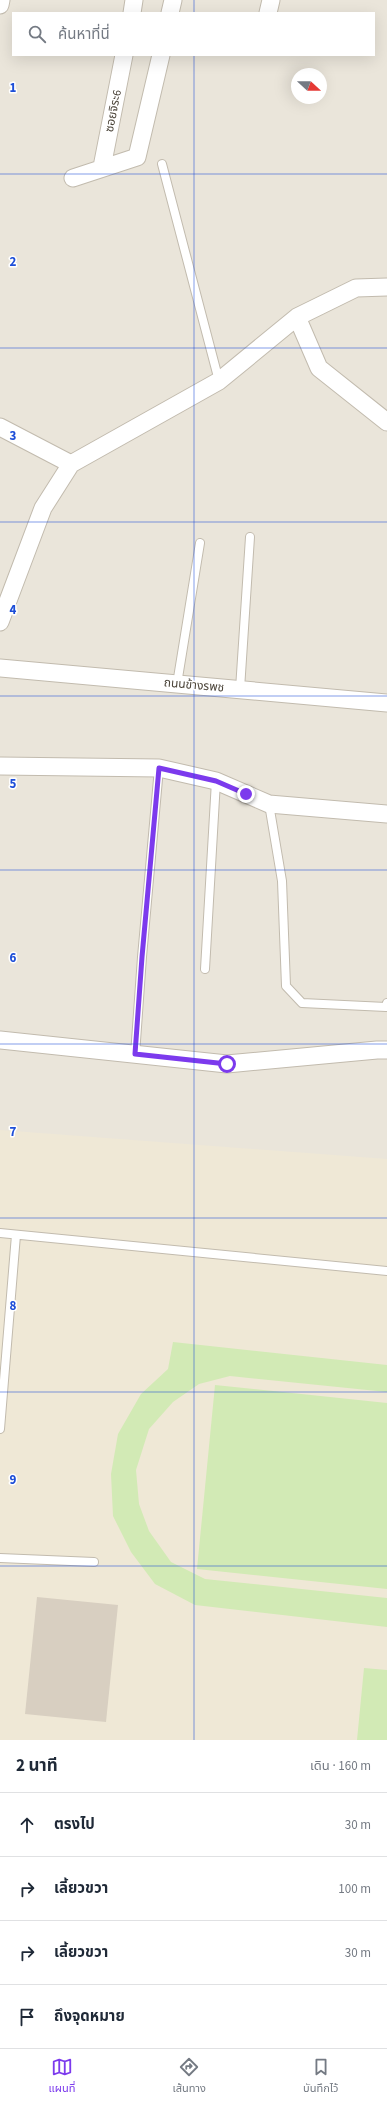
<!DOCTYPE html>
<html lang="th">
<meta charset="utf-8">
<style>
:root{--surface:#fff;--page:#f2f2f3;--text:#1f2937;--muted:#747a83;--line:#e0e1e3;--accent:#7c3aed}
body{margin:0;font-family:"Source Sans 3","Noto Sans Thai",sans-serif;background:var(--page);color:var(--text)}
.compass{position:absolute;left:291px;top:68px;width:36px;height:36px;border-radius:50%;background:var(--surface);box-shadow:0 4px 16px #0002;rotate:111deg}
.stop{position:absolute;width:12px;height:12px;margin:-9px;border:3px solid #7c3aed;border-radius:50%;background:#fff}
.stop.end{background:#7c3aed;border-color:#fff;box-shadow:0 1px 4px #0008}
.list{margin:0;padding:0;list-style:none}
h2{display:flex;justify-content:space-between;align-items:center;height:52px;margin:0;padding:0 16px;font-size:17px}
h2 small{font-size:13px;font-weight:400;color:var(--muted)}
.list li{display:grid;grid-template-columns:26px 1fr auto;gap:12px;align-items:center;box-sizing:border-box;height:64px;padding:0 16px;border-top:1px solid var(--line)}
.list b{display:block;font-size:15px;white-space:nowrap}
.list em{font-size:13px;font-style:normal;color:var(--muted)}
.icon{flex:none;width:22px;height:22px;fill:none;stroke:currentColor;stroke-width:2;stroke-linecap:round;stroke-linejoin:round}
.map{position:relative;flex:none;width:387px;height:1740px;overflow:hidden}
.search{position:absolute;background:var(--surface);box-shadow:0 4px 16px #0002;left:12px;right:12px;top:12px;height:44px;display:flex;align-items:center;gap:10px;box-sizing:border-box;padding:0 14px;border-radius:0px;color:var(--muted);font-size:15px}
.sheet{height:308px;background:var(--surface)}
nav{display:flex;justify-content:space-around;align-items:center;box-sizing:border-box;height:56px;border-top:1px solid var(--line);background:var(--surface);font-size:11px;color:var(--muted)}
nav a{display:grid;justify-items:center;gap:2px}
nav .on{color:var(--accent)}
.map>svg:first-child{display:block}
.residential{fill:#eae5da;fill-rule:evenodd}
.education{fill:#efe8d6}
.green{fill:#d2eab5}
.building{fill:#d8cfc1}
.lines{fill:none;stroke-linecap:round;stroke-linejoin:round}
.service-casing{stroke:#c2bbae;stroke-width:10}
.minor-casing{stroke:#c2bbae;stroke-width:19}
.service{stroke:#fff;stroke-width:8}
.minor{stroke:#fff;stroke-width:17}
.route{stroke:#7c3aed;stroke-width:5}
.grid{fill:none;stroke:#1d4ed8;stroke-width:1;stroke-opacity:0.55}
.labels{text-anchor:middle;stroke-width:3;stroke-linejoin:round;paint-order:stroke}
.street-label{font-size:12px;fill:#4b4439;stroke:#fff}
.grid-label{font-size:13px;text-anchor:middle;font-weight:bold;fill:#1d4ed8;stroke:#fff;stroke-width:3;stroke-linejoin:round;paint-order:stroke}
</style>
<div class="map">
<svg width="387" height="1740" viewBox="0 0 387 1740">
<rect width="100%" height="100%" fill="#f6f3ec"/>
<!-- residential -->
<path class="residential" d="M0,0h387v1740h-387zM13,13h361v42h-361zM297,74h24v24h-24z"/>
<!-- education -->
<path class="education" d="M0,1130l387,29v581h-387z"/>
<!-- green -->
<path class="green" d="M173,1342l214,23v27l-157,-16 -31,8 -26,18 -24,27 -13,41 3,34 10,27 22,31 34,17 182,19v29l-192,-22 -40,-21 -24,-32 -18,-36 -2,-42 7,-40 23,-40 27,-25z
M215,1385l172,18v186l-190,-20z
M364,1668l23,2v70h-30z"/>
<!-- building -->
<path class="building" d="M37,1597l81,8 -12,117 -81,-8z"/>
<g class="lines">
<!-- service casing -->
<g class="service-casing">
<path id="service" d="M162,164l57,217
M177,684l23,-141
M240,689l10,-152
M269,804l13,77 4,105 16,17 84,4 1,-4
M205,969l11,-188
M135,1055l7,-98 17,-189
M0,1233l387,38
M0,1429l16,-194
M0,1558l94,4"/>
</g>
<!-- minor casing -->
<g class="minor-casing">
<path id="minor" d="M0,5l1,-5
M132,13l2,-13
M170,13l3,-13
M268,13l3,-13
M102,167l22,-112
M73,178l64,-21 24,-102
M297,317l22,51 68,54
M0,427l71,37
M0,622l43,-114 28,-44 148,-83 78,-64 59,-29 31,-1
M0,668l387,35
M0,766l159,2 57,13 53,23 118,10
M0,1040l227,24 150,-14h10"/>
</g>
<!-- service -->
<use href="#service" class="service"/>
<!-- minor -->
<use href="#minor" class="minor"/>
</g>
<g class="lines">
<!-- route -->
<path class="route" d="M227,1064l-92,-10 7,-97 17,-189 57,13 30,13"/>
</g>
<!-- grid -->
<path class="grid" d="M194,0v13M194,55v1685M0,174h387M0,348h387M0,522h387M0,696h387M0,870h387M0,1044h387M0,1218h387M0,1392h387M0,1566h387"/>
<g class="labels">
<!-- street labels -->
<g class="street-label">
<text transform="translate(113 111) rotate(-79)" y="4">ซอยจิระ6</text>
<text transform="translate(194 685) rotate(5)" y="4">ถนนข้างรพช</text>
</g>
</g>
<g class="grid-label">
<text x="13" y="92">1</text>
<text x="13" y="266">2</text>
<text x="13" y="440">3</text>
<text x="13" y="614">4</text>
<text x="13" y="788">5</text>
<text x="13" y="962">6</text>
<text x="13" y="1136">7</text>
<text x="13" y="1310">8</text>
<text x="13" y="1484">9</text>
</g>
</svg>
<svg class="compass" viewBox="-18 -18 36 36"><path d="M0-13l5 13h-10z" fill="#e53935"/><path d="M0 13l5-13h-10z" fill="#747a83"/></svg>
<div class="stop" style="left:227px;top:1064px"></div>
<div class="stop end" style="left:246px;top:794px"></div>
<div class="search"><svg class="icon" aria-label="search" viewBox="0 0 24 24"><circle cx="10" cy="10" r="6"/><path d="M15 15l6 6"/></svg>ค้นหาที่นี่</div>
</div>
<section class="sheet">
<h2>2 นาที<small>เดิน · 160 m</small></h2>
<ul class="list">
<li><svg class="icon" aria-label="ahead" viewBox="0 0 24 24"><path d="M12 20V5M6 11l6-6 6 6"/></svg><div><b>ตรงไป</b></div><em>30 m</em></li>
<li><svg class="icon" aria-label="right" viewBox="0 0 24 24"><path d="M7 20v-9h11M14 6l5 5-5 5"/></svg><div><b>เลี้ยวขวา</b></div><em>100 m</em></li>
<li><svg class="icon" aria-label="right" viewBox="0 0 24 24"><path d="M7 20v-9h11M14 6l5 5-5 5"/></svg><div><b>เลี้ยวขวา</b></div><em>30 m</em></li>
<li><svg class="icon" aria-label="arrive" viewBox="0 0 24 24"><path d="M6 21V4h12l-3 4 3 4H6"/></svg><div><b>ถึงจุดหมาย</b></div></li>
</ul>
</section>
<nav>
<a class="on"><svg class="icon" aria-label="map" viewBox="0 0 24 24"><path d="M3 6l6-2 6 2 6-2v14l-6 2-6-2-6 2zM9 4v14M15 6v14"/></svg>แผนที่</a>
<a><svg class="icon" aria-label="directions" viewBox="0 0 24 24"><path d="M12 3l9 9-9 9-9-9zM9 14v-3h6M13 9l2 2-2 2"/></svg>เส้นทาง</a>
<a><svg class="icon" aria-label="saved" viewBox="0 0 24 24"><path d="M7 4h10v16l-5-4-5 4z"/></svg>บันทึกไว้</a>
</nav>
